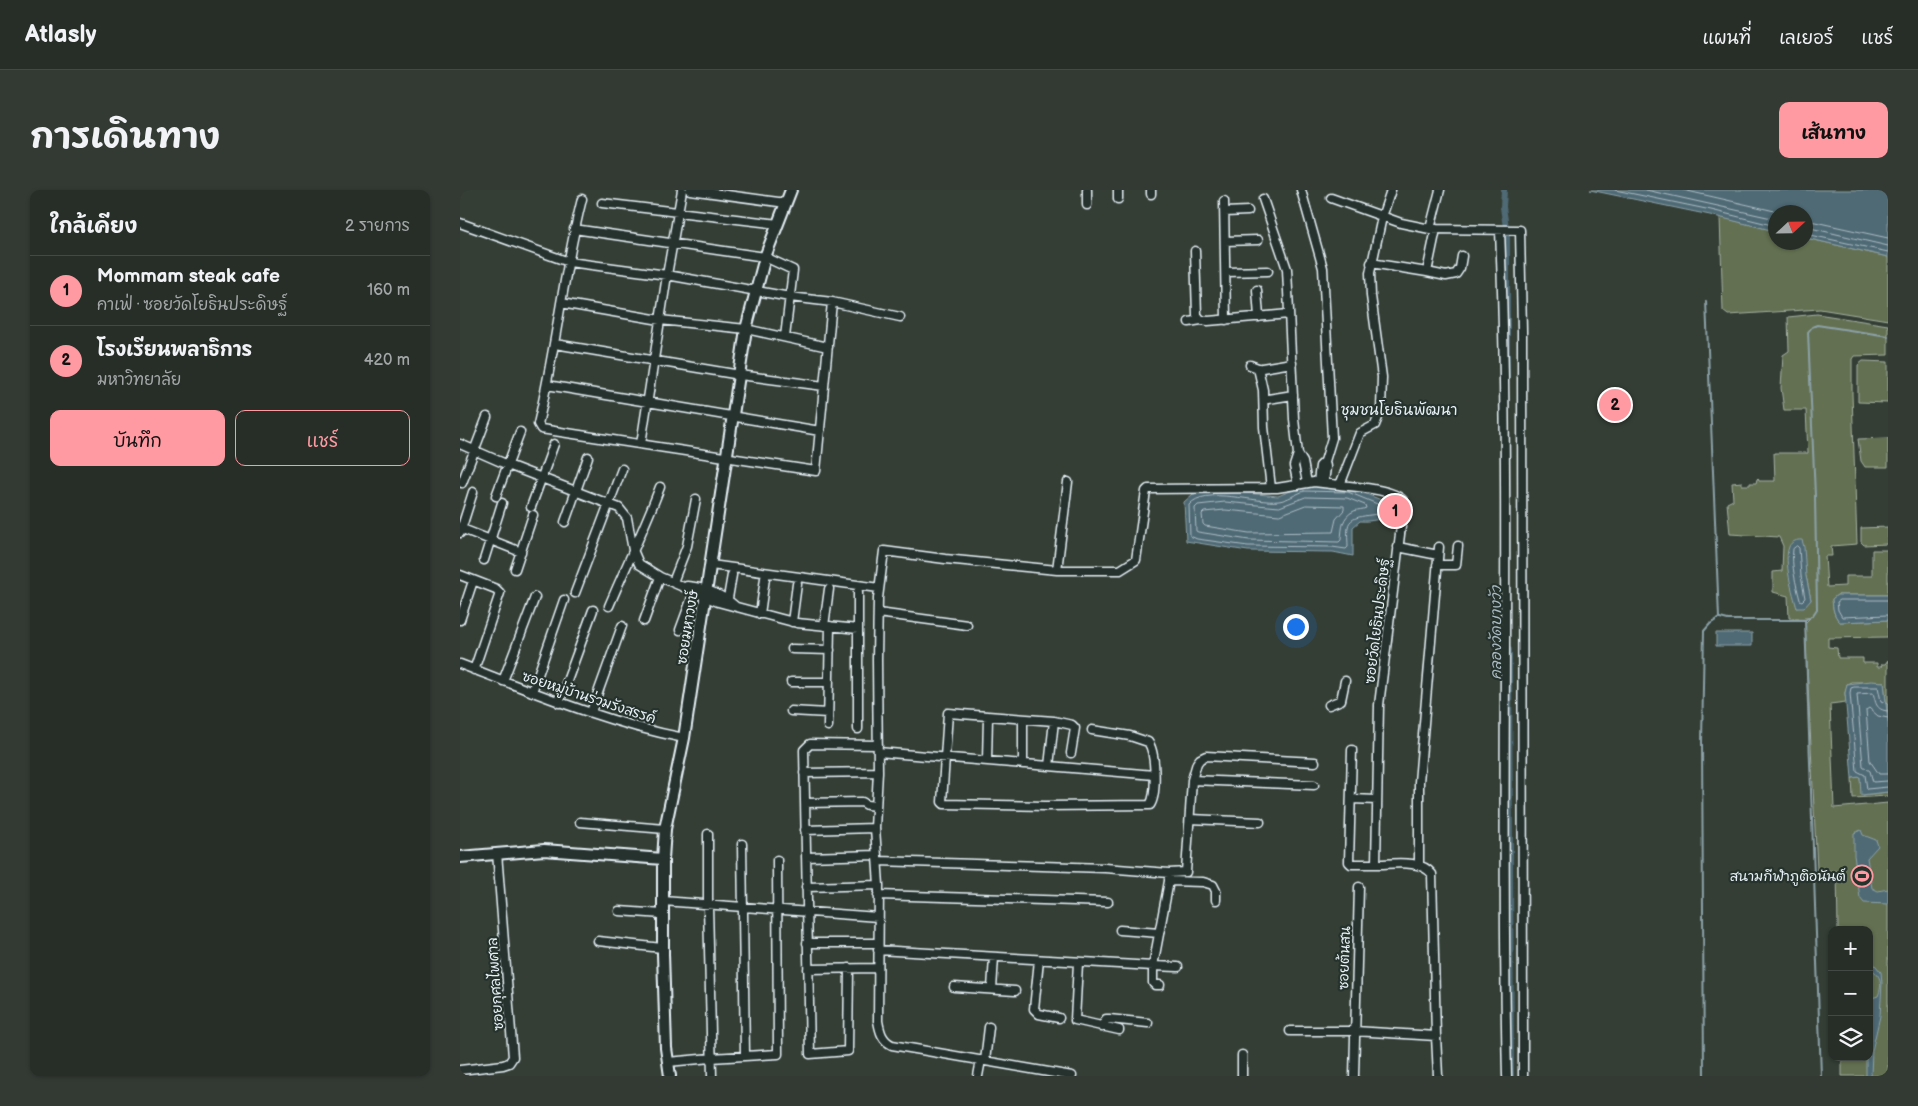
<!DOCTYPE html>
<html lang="th">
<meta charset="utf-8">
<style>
:root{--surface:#272e28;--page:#333a34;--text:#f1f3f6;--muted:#a4a8a8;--line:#434a45;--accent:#ff9aa2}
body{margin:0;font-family:"Balsamiq Sans","Playpen Sans Thai",sans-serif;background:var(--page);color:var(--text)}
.controls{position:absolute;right:15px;bottom:15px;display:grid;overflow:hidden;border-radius:10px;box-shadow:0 1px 4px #0004}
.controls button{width:45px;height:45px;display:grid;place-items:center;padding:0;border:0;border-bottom:1px solid var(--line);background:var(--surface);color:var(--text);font:25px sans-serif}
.compass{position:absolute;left:1308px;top:15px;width:45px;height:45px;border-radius:50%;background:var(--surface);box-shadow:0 1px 4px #0004;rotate:68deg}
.you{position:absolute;left:835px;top:436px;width:18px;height:18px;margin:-12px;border:4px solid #fff;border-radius:50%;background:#1a73e8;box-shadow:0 0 0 8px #1a73e833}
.badge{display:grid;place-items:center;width:32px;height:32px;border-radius:50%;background:var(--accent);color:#111;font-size:16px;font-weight:700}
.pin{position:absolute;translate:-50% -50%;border:2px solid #fff;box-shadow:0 1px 5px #0006}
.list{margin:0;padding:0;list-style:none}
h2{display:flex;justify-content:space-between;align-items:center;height:65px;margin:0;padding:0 20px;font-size:21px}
h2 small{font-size:16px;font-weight:400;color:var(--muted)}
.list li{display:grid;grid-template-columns:32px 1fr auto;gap:15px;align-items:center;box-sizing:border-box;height:70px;padding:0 20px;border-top:1px solid var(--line)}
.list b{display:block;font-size:19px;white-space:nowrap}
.list p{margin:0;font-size:16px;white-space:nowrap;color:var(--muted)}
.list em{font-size:16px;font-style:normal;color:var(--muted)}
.actions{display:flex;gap:10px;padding:15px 20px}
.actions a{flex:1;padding:11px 0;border:1px solid var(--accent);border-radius:10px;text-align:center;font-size:18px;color:var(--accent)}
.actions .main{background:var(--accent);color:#111}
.icon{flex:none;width:28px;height:28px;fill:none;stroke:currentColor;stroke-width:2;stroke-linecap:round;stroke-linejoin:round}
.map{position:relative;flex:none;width:1428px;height:886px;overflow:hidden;border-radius:10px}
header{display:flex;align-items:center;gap:30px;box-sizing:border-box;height:70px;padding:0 25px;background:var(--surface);border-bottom:1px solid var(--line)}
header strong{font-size:24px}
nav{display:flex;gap:28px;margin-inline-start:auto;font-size:18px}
.intro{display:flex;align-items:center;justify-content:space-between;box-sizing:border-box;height:120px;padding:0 30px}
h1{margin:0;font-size:35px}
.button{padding:12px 22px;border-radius:10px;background:var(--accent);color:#111;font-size:18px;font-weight:700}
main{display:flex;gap:30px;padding:0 30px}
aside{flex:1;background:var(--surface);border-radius:10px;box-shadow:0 1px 4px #0004}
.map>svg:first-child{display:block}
.green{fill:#637051;stroke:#a6b0a4;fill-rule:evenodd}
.water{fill:#4f6b75;stroke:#8ca1a9}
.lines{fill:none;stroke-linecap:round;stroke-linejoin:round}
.shore{stroke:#abbbc4;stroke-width:1}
.stream{stroke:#8ca1a9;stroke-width:2}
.canal{stroke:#4f6b75;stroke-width:6}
.street-casing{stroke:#e8f1f8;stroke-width:11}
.secondary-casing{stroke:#e8f1f8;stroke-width:14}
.street{stroke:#26332d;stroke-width:8}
.secondary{stroke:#26332d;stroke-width:10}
.labels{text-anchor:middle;stroke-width:4.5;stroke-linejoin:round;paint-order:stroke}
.street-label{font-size:14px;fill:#e8f1f8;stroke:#26332d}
.poi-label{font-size:14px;fill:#e8f1f8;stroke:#26332d;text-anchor:end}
.neighbourhood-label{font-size:15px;fill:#e8f1f8;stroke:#26332d}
.water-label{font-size:15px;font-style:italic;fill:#abbbc4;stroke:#26332d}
</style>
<header>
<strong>Atlasly</strong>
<nav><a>แผนที่</a><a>เลเยอร์</a><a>แชร์</a></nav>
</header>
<div class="intro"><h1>การเดินทาง</h1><a class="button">เส้นทาง</a></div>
<main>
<aside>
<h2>ใกล้เคียง<small>2 รายการ</small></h2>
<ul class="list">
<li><span class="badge">1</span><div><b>Mommam steak cafe</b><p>คาเฟ่ · ซอยวัดโยธินประดิษฐ์</p></div><em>160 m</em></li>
<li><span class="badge">2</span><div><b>โรงเรียนพลาธิการ</b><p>มหาวิทยาลัย</p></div><em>420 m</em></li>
</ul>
<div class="actions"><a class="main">บันทึก</a><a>แชร์</a></div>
</aside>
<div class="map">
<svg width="1428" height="886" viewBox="0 0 1428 886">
<rect width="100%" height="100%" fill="#343e35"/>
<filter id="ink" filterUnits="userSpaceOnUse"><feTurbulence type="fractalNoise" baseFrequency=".02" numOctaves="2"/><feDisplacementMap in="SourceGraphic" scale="10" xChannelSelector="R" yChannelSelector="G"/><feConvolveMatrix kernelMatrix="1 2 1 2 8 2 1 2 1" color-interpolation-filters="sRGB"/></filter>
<g filter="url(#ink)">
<!-- green -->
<path class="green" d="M1260,27l55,14 1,11h30v-4l82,19v63l-68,-11 -92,6 -5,-4z
M1357,124l71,11v30l-34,1 -2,3v35l5,150 -26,2 1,10h-7l2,31 18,-1v-10h27v-26h16v45h-51l-5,4c1,9 1,16 8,23l48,-2v17l-60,1v9l9,1 1,10h25v5h14v4h4l1,-3h3l3,-4v63l-4,-41h-33l-4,2 -2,9 1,9 -16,2 4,104 54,-5v273h-46v-19h27v-127h-31l-1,-59 -20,-1 -12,-247 5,-5h-21l-1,-22 -15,-4v-20l9,-1 1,-25 -4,-9 -49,-3 -3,-31 6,-3 -1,-17 10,-1v3h8v-2h6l1,-4 1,-1 1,3h16l-1,-28h34l-2,-43h-22l-3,-22 2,-33 6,-4 -1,-34zM1328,366l18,20 5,24 -14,8 -6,-24z
M1403,171l25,1v41l-30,-1v-37z
M1428,248v29h-23l-4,-6 -3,-22z
M1428,337v17l-24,1 -3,-3v-14z
M1400,587l2,18 26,-3v4l-35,2 -1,-20z"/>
<!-- water -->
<path class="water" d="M1130,0h298v67l-82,-19v-26h-30l-1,19 -65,-16z
M843,296l46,1 47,19 -4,11c-12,1 -19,5 -32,4l-7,6v29l-20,-4 -85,-1 -62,-10 -2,-39 9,-8 32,-3 53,5z
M1338,350h4l2,7 2,29 5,24 -7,8h-7c-4,-14 -14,-47 -8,-61 1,-4 5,-6 9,-7z
M1377,405h51v25l-48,2c-7,-7 -7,-14 -8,-23z
M1256,443h36v13h-36z
M1411,491l13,1 4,41v69l-27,3 -1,-18 -8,1 -7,-85 2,-9z
M1401,640l2,5 13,5 2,6 -11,12 5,30 6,3 10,-2v15l-24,-1 -4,-5 -6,-43v-22z
M1409,768l12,14 1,11 -2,33 -8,35 -1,25h-5v-19h3v-58l9,-3c5,-12 3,-22 -9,-28z"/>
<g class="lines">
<!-- shore -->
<path class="shore" d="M1155,0l96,20 65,16
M1186,0l130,29
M1223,0l96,22
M1346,30l82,18
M1346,37l82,19
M1346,44l82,18
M844,301l44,1 39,16 1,2c-11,8 -38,2 -40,17 -1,7 0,14 0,20l-2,2 -14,-2 -84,-1 -51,-7 -7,-3 -1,-31c16,-20 68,-1 90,-4 8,-1 17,-7 25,-10z
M846,307l41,1 18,7 1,3c-4,2 -7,1 -12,3 -12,6 -12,16 -13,29l-2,2 -90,-2 -51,-8 -2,-1 -1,-23 3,-3 27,-3 54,5z
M846,315l38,1v4l-8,9 -3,13 -84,1 -44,-7 -2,-2 -1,-10 2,-2 21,-2 54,5z
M1337,356l2,2 2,28 4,22 -3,3 -2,-1c-4,-16 -9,-34 -7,-51z
M1428,410h-48l-3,2 1,8 4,7 46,-2
M1428,514l-7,-3 -3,-14h-24l-3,1 -1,5 7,78 8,4 2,14 21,-2
M1428,521c-13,-1 -12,-9 -15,-18l-16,1 6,72 7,5 3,11 15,-1
M1428,528l-10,-2 -9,-8 -3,2 4,51 9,13h9"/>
<!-- stream -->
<path class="stream" d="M1260,428l8,2h77
M1244,886l-2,-334 2,-111 6,-7 9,-6 -13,-317
M1361,886l-16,-456 8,-5 4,-6 -2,-113 -7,-164 4,-5 5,-2 71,11"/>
<!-- canal -->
<path class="canal" d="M1044,0l-1,17 4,27v143
M1049,460l2,426"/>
<!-- street casing -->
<g class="street-casing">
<path id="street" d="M230,0l96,13
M627,0v15
M658,0v9
M691,0v4
M841,0l22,78 9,170 -7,23 -5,5 -2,16
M931,0l-9,27 -12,56 1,23 11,81 -1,33 -6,15 -15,8 -20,52c14,2 57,4 64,17l-25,203 -3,159c17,0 45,-5 56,10l4,162 2,40
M871,8l70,25 29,6 90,1 2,101 1,745
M122,9c-19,74 -26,150 -44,225l3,5 275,42 16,-169
M803,9l24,70 7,150 4,35 -4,12 4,19
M764,11l2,119
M142,13l176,21
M765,22l23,-1
M0,33l109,39 98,13 123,22 42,5 68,15
M114,39l191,28 28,13 -8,67
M970,39l10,-39
M1040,40c11,282 0,564 7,846
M765,51l33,-1
M735,61l2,64 4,5 7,1 81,-7
M911,73l56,9 9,-43
M766,82l42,-1
M967,82l19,4 10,-2 4,-6 2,-12
M797,100l2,27
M101,113l99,17 86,9 82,18
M729,132l12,-2
M95,154l185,31 84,11
M790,175l8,3 5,22 1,37 7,61
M802,178l30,-5
M87,195l273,46
M808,209l25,-4
M0,254l48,21 111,43 8,10 6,32 6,14 21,13 58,25 60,16 19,5 61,6
M181,254l26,-169 15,-85
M838,264l5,8 4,21
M2,293l25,-66
M864,293l2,-16 -1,-6
M36,306l24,-64
M71,317l23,-63
M105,332l23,-65
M0,338l61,24
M0,343l13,-41
M938,357l40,8
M24,370l18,-57
M251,375l168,23
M977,375h19l2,-19
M55,379l18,-54
M597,380l11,-88
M0,385l36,14 4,4 -26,77
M213,392l14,-36 9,-47
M227,396c16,1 36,9 48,20
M398,402v137
M115,403l47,-124
M267,414l5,-29
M149,416c17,-40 36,-79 51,-119
M418,423l89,12
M300,424l5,-36
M0,430l13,-39
M184,431l16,-44
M332,432l5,-38
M364,436l5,-37
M220,440l14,-38
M332,459l38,1
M0,474c73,28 147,59 224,74
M43,491l32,-84
M331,492h38
M72,502l32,-92
M99,513l34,-93
M869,515l12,-5 4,-19
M331,521l37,2
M131,522l31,-86
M563,530v44
M368,536l2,-100
M892,560l-3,112 2,2h25
M418,562l171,14 5,-45
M611,563l4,-25 -3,-3 -18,-4 -106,-8 -6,89 2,2 101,2 105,-1c7,-10 6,-53 -2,-63l-18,-6 -38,-6
M527,571l1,-44
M589,576l105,9
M344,583l74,-1
M732,590l122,5
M892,609l25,1
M345,613l57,-1 5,3 9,1
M730,629l70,3
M120,632l85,7
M345,640l70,-2
M248,644v71l4,171
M282,654l3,211
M346,667l71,-2
M418,671l227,7 64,5 17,-1 6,-92 5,-17 3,-4 6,-3 109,6
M959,675v-83l20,-235
M709,691l34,1 10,3 3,6v9
M346,697l73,-2
M418,705l230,7
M203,711l215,16
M159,721l44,3
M660,740l39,3
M138,751l64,7
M347,753h70
M418,760l275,16 16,-85v-8
M579,770l-5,49 5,5 20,4
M618,773l-3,57 44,10
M389,778l-1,83 -38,3 -6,-304 6,-6 68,1
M348,779l70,-1
M700,795h-5l-2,-2v-17l25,1
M494,797l61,4
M532,799l2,-32
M642,837l4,-8h3l39,4
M830,841h65l81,5
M525,871l4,-34
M208,872l43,-4 67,-4 -1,-194
M0,880l43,-5 6,-2 4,-6 -16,-204
M518,886l3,-16
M612,886l-180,-31c-10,-5 -12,-13 -14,-24l1,-136 -4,-57 3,-56 -1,-113 1,-61 6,-47 61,8 112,11h63l16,-10 10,-69 2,-2 129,-1 37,-6 26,3
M782,886v-21
M894,886l5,-189"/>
</g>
<!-- secondary casing -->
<g class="secondary-casing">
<path id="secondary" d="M0,667l84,-7 119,9
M210,886l-4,-28 -3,-94v-95l2,-30 19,-91 62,-409 19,-72 26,-67"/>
</g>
<!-- street -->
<use href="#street" class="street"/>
<!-- secondary -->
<use href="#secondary" class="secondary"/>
</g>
</g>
<!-- icons -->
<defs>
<g id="stadium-ring" transform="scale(1.125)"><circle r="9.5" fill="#26332d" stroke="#ff9aa2" stroke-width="1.5"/><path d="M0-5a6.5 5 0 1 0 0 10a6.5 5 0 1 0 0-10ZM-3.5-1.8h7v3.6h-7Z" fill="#ff9aa2"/></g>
</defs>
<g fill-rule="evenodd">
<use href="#stadium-ring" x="1402" y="686"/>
</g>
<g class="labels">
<!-- street labels -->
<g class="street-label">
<text transform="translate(917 431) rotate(-83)" y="5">ซอยวัดโยธินประดิษฐ์</text>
<text transform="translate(227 437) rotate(-81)" y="5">ซอยมหาวงษ์</text>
<text transform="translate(129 507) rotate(18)" y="5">ซอยหมู่บ้านร่วมรังสรรค์</text>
<text transform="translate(884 768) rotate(-88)" y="5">ซอยต้นสน</text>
<text transform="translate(35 794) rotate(-94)" y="5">ซอยกุศลไพศาล</text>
</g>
<!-- poi labels -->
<g class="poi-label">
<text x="1386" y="691">สนามกีฬาภูติอนันต์</text>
</g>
<!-- neighbourhood labels -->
<g class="neighbourhood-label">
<text x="939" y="225">ชุมชนโยธินพัฒนา</text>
</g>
<!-- water labels -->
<g class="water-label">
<text transform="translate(1036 443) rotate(-90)" y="5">คลองวัดบางวัว</text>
</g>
</g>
</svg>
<div class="controls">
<button>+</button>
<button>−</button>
<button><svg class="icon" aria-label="layers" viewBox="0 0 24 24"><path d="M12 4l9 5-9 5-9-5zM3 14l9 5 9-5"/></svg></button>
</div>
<svg class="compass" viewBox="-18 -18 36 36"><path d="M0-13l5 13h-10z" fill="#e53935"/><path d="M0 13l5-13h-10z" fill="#a4a8a8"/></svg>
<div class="you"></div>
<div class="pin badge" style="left:935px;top:321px">1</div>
<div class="pin badge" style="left:1155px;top:215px">2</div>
</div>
</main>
